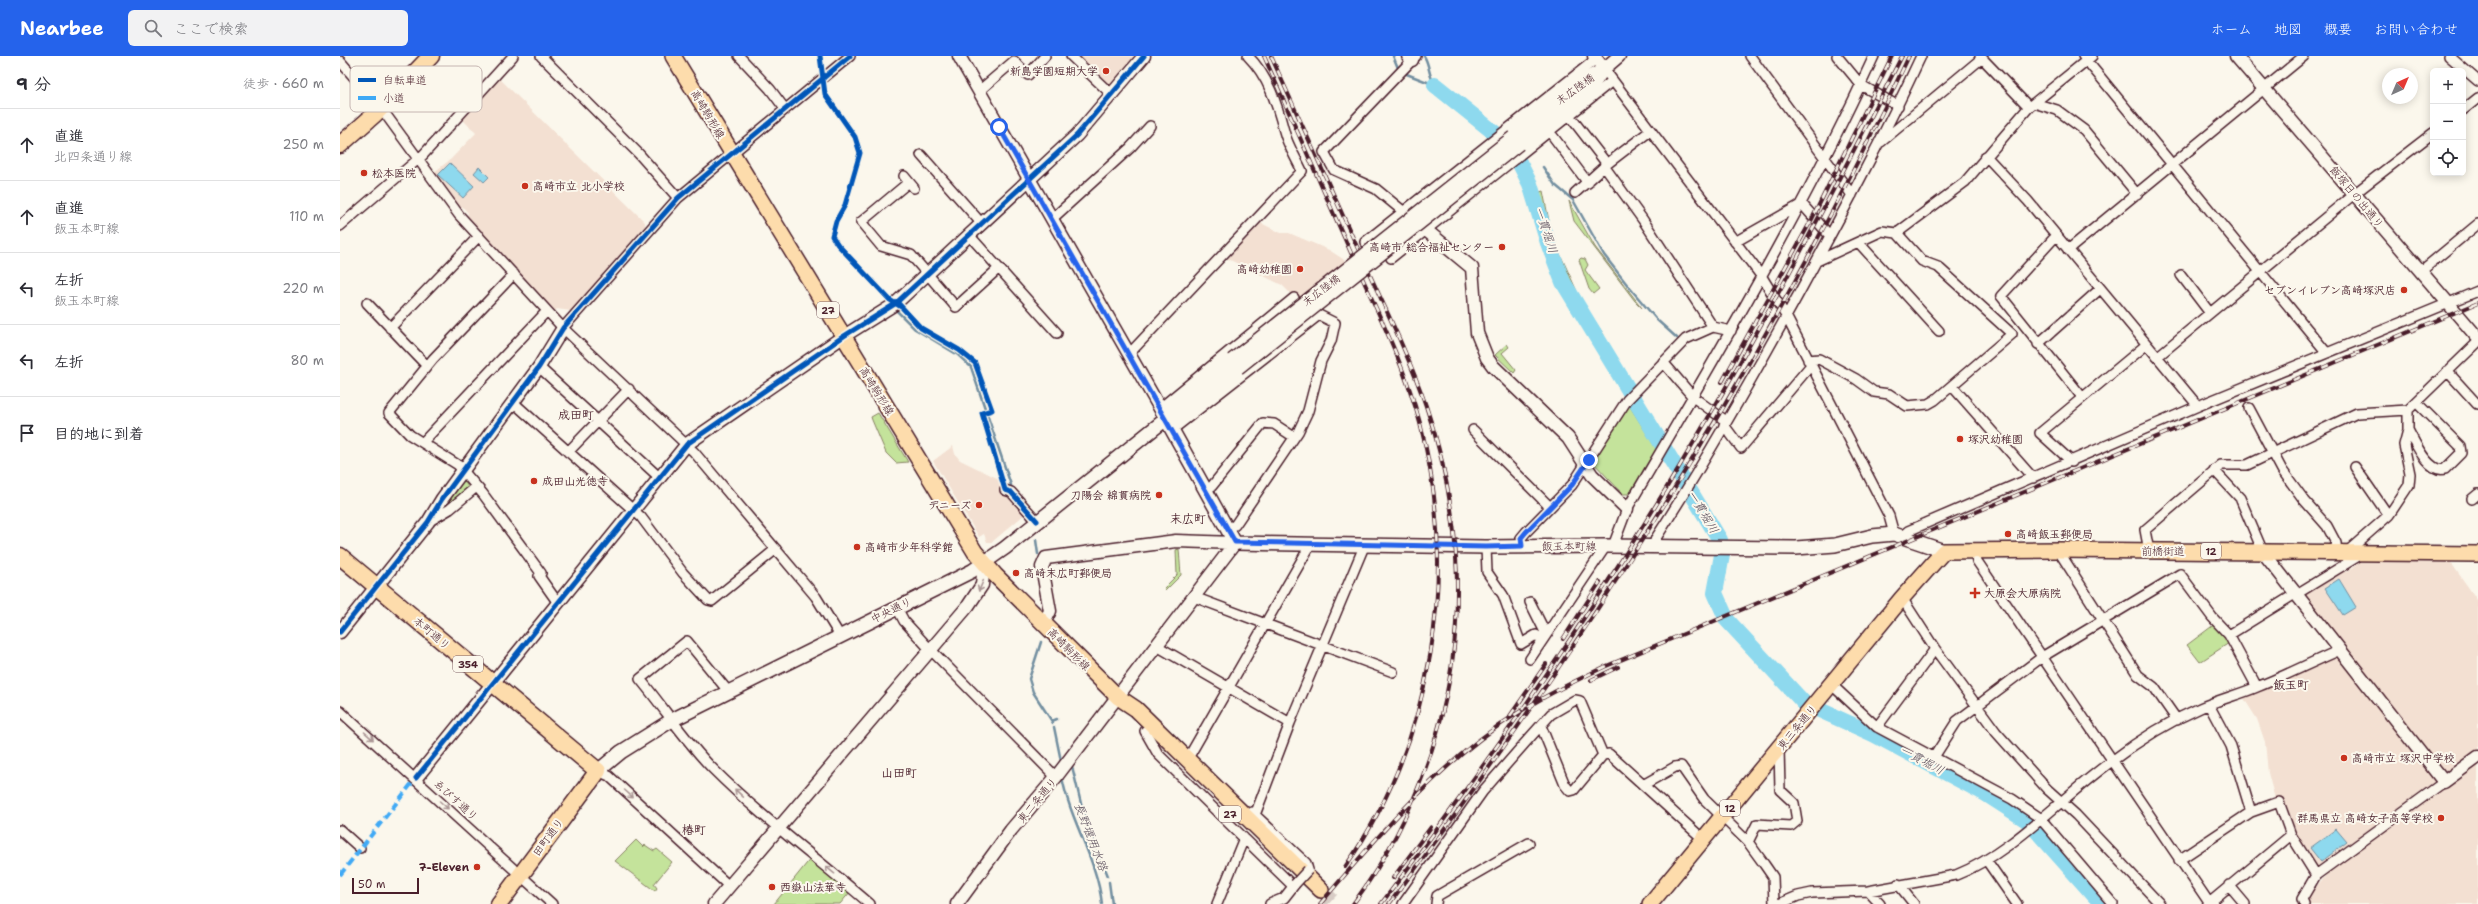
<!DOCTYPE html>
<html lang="ja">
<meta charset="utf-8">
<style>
:root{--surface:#fff;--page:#f2f2f3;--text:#2b2b33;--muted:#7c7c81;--line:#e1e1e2;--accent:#2563eb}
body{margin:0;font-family:"Shantell Sans","Klee One",sans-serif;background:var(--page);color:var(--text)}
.controls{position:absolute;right:12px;top:12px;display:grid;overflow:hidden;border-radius:6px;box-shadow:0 2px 10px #0003}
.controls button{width:36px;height:36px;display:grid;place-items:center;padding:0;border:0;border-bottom:1px solid var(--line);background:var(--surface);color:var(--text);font:20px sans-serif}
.compass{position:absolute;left:2042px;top:12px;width:36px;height:36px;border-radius:50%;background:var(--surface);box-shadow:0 2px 10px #0003;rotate:44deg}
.scale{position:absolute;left:12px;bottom:10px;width:67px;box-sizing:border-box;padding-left:4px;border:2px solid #4a1f2b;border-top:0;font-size:11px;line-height:14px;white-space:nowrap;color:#4a1f2b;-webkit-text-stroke:3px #fbf7ec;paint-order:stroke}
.stop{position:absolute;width:12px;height:12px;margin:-9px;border:3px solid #2563eb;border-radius:50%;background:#fff}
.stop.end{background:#2563eb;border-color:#fff;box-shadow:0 1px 4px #0008}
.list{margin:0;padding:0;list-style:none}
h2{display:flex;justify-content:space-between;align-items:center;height:52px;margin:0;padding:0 16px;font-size:17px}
h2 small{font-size:13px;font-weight:400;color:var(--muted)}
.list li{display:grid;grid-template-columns:26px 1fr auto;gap:12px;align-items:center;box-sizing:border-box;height:72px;padding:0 16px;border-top:1px solid var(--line)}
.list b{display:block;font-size:15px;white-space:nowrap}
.list p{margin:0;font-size:13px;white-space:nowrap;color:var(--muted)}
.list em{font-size:13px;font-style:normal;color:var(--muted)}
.icon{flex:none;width:22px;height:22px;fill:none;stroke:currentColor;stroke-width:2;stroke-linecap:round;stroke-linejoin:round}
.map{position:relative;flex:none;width:2138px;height:848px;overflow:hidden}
header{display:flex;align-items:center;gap:24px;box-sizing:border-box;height:56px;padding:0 20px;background:var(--accent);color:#fff}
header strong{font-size:19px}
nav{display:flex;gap:22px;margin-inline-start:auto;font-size:14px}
.search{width:280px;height:36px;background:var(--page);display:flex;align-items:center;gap:10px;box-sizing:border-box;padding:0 14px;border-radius:6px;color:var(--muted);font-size:15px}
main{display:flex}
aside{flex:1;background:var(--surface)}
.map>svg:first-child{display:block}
.built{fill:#f3e0d2}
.green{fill:#c4e39b;stroke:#878163}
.water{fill:#8ed9ee;stroke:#738fa0}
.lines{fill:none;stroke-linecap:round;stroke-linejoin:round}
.stream{stroke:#738fa0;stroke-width:2.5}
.river{stroke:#8ed9ee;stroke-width:16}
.primary-tunnel{stroke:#d8ccc5;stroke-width:15;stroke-dasharray:15 8;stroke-linecap:butt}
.minor-casing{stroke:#4a1f2b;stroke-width:12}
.tertiary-casing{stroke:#4a1f2b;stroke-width:15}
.secondary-casing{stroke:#4a1f2b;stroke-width:16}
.primary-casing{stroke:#4a1f2b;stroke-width:18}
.trunk-casing{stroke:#4a1f2b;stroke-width:19}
.minor{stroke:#fbf7ec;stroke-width:9}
.tertiary{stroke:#fbf7ec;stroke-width:12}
.secondary{stroke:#fbf7ec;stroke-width:13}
.primary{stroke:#fddcac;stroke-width:15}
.trunk{stroke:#fddcac;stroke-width:16}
.rail-casing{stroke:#4a1f2b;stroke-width:4}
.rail{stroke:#fbf7ec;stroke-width:2.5;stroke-dasharray:8;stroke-linecap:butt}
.minor-bridge-casing{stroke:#4a1f2b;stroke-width:12;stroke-linecap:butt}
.tertiary-bridge-casing{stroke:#4a1f2b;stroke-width:15;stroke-linecap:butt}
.minor-bridge{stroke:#fbf7ec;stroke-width:9}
.tertiary-bridge{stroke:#fbf7ec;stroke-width:12}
.quiet{stroke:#3fa9f5;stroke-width:4;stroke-dasharray:8 4;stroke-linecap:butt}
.cycleway-casing{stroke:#fbf7ec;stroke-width:8}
.cycleway{stroke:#0057b8;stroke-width:5}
.oneway{stroke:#ab9695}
.route{stroke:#2563eb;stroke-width:5}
.poi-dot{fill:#c8321e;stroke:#fbf7ec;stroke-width:1.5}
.labels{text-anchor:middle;stroke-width:4;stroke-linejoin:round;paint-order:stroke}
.shield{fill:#fbf7ec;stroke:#7f6065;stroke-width:1}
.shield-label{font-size:10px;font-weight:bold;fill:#4a1f2b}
.poi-label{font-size:11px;font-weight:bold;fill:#4a1f2b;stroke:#fbf7ec;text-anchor:start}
.street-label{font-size:11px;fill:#4a1f2b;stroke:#fbf7ec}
.water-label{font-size:12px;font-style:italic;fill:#5b4e5c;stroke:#fbf7ec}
.neighbourhood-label{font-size:12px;font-weight:bold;fill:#4a1f2b;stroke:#fbf7ec}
.key{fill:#fbf7ec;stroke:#c6b6b2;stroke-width:1}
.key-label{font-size:11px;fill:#4a1f2b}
</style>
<header>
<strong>Nearbee</strong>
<div class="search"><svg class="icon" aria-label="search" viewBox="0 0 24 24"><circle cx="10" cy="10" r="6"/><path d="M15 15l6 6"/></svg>ここで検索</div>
<nav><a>ホーム</a><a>地図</a><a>概要</a><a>お問い合わせ</a></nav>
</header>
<main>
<aside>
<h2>9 分<small>徒歩 · 660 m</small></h2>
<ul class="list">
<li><svg class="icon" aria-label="ahead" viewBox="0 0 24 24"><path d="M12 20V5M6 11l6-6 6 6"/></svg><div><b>直進</b><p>北四条通り線</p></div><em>250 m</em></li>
<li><svg class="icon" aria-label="ahead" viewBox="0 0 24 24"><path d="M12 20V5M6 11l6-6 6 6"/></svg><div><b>直進</b><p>飯玉本町線</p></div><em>110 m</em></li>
<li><svg class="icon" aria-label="left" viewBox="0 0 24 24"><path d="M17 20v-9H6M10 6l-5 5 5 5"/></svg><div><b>左折</b><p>飯玉本町線</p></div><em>220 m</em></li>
<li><svg class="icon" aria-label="left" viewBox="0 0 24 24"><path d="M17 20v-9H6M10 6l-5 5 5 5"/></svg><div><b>左折</b></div><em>80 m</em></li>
<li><svg class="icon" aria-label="arrive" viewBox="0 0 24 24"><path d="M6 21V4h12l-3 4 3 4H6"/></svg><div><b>目的地に到着</b></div></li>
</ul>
</aside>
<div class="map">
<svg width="2138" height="848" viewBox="0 0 2138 848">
<rect width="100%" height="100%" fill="#fbf7ec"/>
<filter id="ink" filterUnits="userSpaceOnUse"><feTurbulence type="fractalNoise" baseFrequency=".025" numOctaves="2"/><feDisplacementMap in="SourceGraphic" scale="8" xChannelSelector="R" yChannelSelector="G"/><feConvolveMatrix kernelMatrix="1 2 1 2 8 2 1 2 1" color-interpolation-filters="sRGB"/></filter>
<g filter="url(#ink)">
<!-- built -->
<path class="built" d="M734,0h61l-26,31z
M158,21l147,145v4l-74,85 -14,-2 -2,2 -5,-3 -83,-90 1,-5 -5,-6 -6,-1 -24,-33 18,-14 25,-26 -15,-15z
M921,167l20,10h8l40,17 14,9 15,20 -59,48 -3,-28 -14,-14 -56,-27z
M613,390l2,8 5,6 39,19 6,16 4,1 16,18 -33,28h-5l-3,-8 -5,3 -46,-76z
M2017,502l92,2 29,41v148l-29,22h-5l-140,-176 39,-26 2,3 9,-5 4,-3z
M1995,599l5,2 98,122 -118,87h-4l-26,-41 -9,-28 -6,2 -7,-26 -3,-31 -8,-23 -14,-22z
M2138,706v142h-170l-1,-7 21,-24z"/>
<!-- green -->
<path class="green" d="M1203,135l9,45 28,62 24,37 -5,6c-29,-49 -50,-92 -59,-149z
M1229,145l26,46 47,61 -7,-7 -61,-80z
M1241,202l4,1 3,6 -3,5 14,19 -6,5 -4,-5 -10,-29z
M1167,288l2,3 -7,6 14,17 -2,3 -19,-18z
M1289,349l28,45 -27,44h-7l-31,-33z
M538,357l30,49 -12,1 -10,-10 -14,-33 -1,-3z
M123,424l6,8 -17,14 -3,-1z
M839,493l2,26 -15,15 -2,-2 13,-13 -1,-25z
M1875,568l14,19 -29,19 -13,-17z
M296,784l7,7 2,-2 9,6 3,-2 15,13 -18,22 3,4 -2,3 -40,-30z
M471,802l40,33 -11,13h-66z"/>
<!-- water -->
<path class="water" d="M110,107l24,23 -11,12 -25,-23z
M139,111l10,10 -5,5 -10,-9z
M1999,523l17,28 -13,8 -18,-27z
M1996,773l11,13 -26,20 -11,-14z"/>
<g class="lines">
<!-- stream -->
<path class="stream" d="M1053,0l5,12
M1084,0c6,9 4,20 11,28
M1064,17l31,12
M1203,111l12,18 18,15 31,55 25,32 28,33 20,18
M555,253l20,20 43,26 13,12 40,118
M696,484l2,14
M701,586l-12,37 4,13 20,31
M712,665l5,-2
M714,671l7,34
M732,710l11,46 25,64
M722,721c8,44 35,82 40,127
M769,826l3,22"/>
<!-- river -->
<path class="river" d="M1095,29l61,49 23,28 11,22 18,59 15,39 157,258 2,15 -7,38 12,27 77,83 69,31 113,60 42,27 74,83"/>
<!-- primary-tunnel -->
<path class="primary-tunnel" d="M981,834l15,14"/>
<!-- minor casing -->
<g class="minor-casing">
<path id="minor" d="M201,0l98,98 39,44
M399,0l31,33 15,20
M731,0l41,39
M1410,0l102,139
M1497,0l24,29 37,21
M1640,0l49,51
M1743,0l244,297
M2109,0l29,25
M0,5l41,47 78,107 104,113 131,124 122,145 24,39
M1264,13l158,208 24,39 103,200 5,18
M639,35l35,-30 14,14 17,-19
M1694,47l23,7 27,20 53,64
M2123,54l15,-12
M1229,59l38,49
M1209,75l39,52
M1541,86l101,-84
M581,99l61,69
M1646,100l42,45 170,205
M1264,110l39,54 70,107
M564,120l10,12
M569,126l-48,40 20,24 30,9 45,52 43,-39
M1235,137l32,-29 43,-33
M1064,156l-28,-23 -42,-19 -10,-18 92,-96
M712,163l78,-71 20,-22
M0,170l83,-71 90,-99
M1557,177l68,-51 64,-75 63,-51
M629,179l88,98
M1716,180l-55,60 81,101
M1025,186l231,-183
M1395,186l67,-38 28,32
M1519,187l80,88
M1728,194l236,-194
M1051,202l221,-177
M2080,216l58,-48
M174,218l-81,85 -44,54 21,22 48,30 25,29 58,79 -2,3 19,27
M1841,219l29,38
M27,247l60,63
M50,272l89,-92
M223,272l115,-130 172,-142
M1698,288l62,-55
M789,298l173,-183c-6,-13 -15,-27 -18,-40 -7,-27 -16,-55 -36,-75
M1817,301l197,-163 79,-61
M1468,304l11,-1 37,20 18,13 15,2 18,12 21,-2 7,-4 77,-66 -74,-67 -16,-6 -25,-28 -15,-2 -65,30
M1323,306l30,35 33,24
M199,311l121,111
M2107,315l30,33
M1612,330l81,92
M173,346l128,115 42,56 25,27 4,1 64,-52
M1909,352l33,62 22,30 23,26 9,17 1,10
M819,353l135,-111
M1384,369l17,23 70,-83
M832,374l147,-115 16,8 -4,18 -10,20 -13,50 -10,21 -63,93 -7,4
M1133,374l77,77
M2068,374c6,10 20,44 37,39l16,-16 -1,-7 -43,-43
M83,386l124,-131
M228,396l61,-63
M1732,406l-32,-29 106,-88
M2015,411l33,48
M1874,414l26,28 23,54
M665,434l6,2 26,29
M866,434l6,-4 51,-63 11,1 20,13
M2132,443l6,-5
M88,466l22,-13 25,-21
M1562,480l6,-5 290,-125 280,-115
M1182,490l-1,-8 5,-6 46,-47 55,-85 59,-61 27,-12 18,4
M1273,490l14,-37c87,-149 175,-296 247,-453
M1146,491l1,25 16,23 18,49 15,-9 6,4
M1313,491l3,-9c51,-79 97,-161 142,-243 43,-79 85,-157 123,-239
M1718,494l80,125 16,12 23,33
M1635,495l2,10 233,343
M1809,495l-4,-21 76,-65h26l110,-52 51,-3
M2007,496l42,-37 20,-30 1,-11 -6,-29 4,-15v-20l70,-68
M1955,539l67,-41
M854,541l199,75
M1562,542l33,51 61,83 51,57 29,26 84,89
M1190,546l16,32
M557,552l7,13 22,24 130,132
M1889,579l66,-41
M817,590l133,77
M1190,603l76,-113
M1492,629l45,42 135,72 28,19 73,86
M388,635l-41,-50 -47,38c25,30 46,63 73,90 49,49 105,90 157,135
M1869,649l22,41 20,66
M0,655l212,193
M1201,670l24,59 5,6 4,-1 29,-35 6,-1 94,85
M1537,671l58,-78
M805,675l13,23 135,132
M851,697l120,-209
M1594,701l23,-36 85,-64 138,-83 32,43 17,18 28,52
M258,715l11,5 120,110
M1303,729l32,-18 6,-1 23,33 44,43 16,22 9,13 1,27
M912,756l54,51 2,7
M915,759l35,-92 75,-179
M0,774l20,18
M1408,786l9,-18 34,2 6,-5 -3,-18 -14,-13 -1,-42
M1839,804l72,-48 28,-10 12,33 25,40
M1647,805l30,43
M1558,828l16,20
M1889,829l16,19
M1528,835l12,13
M877,848l27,-66
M930,848l14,-6 11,-14
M1063,848l80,-113 42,-48 26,-29 24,-14 5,1 23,54
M1096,848l1,-8 92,-53
M1439,848l19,-8 14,-3 56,-2 88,-16c58,-23 105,-78 156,-114 26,-20 58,-40 88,-53 18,-8 38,-13 57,-21 28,-11 55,-25 83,-37
M1868,848l83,-69
M1964,848l-2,-5 14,-24 128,-93"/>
</g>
<!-- tertiary casing -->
<g class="tertiary-casing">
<path id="tertiary" d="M619,0l207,363
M1068,0l4,4
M1254,0l10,13
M1896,0l242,282
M1173,81l73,-59 18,-9 15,-13
M1179,88l73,-57 12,-18
M1064,156l68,56 5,65 10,25 6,8 75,72 24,37 35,34
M826,363l8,1 64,-52
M826,363l3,-8 63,-51
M1923,496l181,230 34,-25
M704,567l6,-12 -8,-44 4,-9 130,-17 59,2
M0,576l88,-110 14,-23 97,-132 24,-39
M76,722l271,-334 157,-108 51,-32 182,-169 67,-79
M374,848l254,-298 14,-21 2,-22
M617,848l54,-74 45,-53 179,-234"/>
</g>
<!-- secondary casing -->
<g class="secondary-casing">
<path id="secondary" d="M258,715l23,-19 51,-32 300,-149 33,-23 161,-129 69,124 251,4 120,-1 190,2 39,-3 37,-9 22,-2 50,17"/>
</g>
<!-- primary casing -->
<g class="primary-casing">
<path id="primary" d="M333,0l302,496 20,23 123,122 18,12 185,181
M1310,848l252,-306 42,-47 114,-1 420,4"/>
</g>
<!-- trunk casing -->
<g class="trunk-casing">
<path id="trunk" d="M0,89l35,-31 56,-58
M0,500l258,215 -99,133"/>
</g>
<!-- minor -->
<use href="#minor" class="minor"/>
<!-- tertiary -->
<use href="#tertiary" class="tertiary"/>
<!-- secondary -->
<use href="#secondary" class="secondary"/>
<!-- primary -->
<use href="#primary" class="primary"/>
<!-- trunk -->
<use href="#trunk" class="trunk"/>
<!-- rail casing -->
<g class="rail-casing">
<path id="rail" d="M924,0c30,69 61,137 91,206 24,53 50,105 65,161 39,149 14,317 -75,444
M931,0c31,68 61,136 92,204 22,48 46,96 63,146 36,106 42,220 11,327 -18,62 -46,120 -84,171
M1382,326l90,-163 80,-163
M1223,583l37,-57
M1251,624l27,-13
M1170,660l36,-52
M1053,822l38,-51
M980,848c57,-67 118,-140 193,-188 29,-19 60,-34 91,-49l874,-364
M1041,848c118,-155 229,-317 327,-486 69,-118 132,-240 194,-362
M1049,848c200,-265 379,-546 520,-848"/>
</g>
<!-- rail -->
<use href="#rail" class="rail"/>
<!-- minor-bridge casing -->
<g class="minor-bridge-casing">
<path id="minor-bridge" d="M955,828l13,-14"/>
</g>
<!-- tertiary-bridge casing -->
<g class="tertiary-bridge-casing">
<path id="tertiary-bridge" d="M892,304l281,-223
M898,312l281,-224"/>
</g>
<!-- minor-bridge -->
<use href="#minor-bridge" class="minor-bridge"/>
<!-- tertiary-bridge -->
<use href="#tertiary-bridge" class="tertiary-bridge"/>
<!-- quiet -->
<path class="quiet" d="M0,819l76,-97"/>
<!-- cycleway casing -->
<g class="cycleway-casing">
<path id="cycleway" d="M480,0l5,38 30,43 5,16 -15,52 -9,16 -4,15 6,9 52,55 11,7
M557,246l24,26 38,22 16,13 17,47 -10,3 23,77 6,2 26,29
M0,576l88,-110 14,-23 97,-132 24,-39 115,-130 172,-142
M76,722l271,-334 157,-108 51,-32 182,-169 67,-79"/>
</g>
<!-- cycleway -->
<use href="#cycleway" class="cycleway"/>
</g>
<!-- one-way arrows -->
<defs><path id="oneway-shaft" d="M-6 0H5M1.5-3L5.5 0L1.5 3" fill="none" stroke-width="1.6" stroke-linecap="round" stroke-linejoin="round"/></defs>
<g class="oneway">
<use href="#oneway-shaft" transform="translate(641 530) rotate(113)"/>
<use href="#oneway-shaft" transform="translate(29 680) rotate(41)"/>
<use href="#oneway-shaft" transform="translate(399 737) rotate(-137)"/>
<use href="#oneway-shaft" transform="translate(289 738) rotate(42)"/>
<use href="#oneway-shaft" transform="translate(104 749) rotate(42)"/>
<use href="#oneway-shaft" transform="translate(490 814) rotate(-141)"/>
</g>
</g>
<g class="lines" filter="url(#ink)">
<!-- route -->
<path class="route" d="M659,71l236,415 251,5 36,-1 -1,-8 5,-6 46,-47 17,-25"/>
</g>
<!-- markers -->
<g class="poi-dot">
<circle cx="766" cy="15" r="4"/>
<circle cx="24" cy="117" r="4"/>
<circle cx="185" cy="130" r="4"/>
<circle cx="1162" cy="191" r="4"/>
<circle cx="960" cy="213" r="4"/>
<circle cx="2064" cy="234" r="4"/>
<circle cx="1620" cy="383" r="4"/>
<circle cx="194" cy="425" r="4"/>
<circle cx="819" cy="439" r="4"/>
<circle cx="639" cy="449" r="4"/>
<circle cx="1668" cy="478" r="4"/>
<circle cx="517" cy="491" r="4"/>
<circle cx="676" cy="517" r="4"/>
<path d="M1633 531h4v4h4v4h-4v4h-4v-4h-4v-4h4z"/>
<circle cx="2004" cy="702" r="4"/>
<circle cx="2101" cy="762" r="4"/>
<circle cx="137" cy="811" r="4"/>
<circle cx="432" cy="831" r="4"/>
</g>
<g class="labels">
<!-- shield labels -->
<g class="shield">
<rect x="477" y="246" width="22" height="16" rx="3"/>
<rect x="1861" y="487" width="20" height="16" rx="3"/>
<rect x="113" y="600" width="30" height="16" rx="3"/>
<rect x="1380" y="744" width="20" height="16" rx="3"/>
<rect x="879" y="750" width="22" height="16" rx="3"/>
</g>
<g class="shield-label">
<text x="488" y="258">27</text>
<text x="1871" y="499">12</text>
<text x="128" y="612">354</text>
<text x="1390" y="756">12</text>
<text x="890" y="762">27</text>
</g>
<!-- poi labels -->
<g class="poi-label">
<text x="758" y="19" text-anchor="end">新島学園短期大学</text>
<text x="32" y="121">松本医院</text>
<text x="193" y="134">高崎市立 北小学校</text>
<text x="1154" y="195" text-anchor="end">高崎市 総合福祉センター</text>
<text x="952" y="217" text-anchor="end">高崎幼稚園</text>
<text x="2056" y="238" text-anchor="end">セブンイレブン高崎塚沢店</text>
<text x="1628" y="387">塚沢幼稚園</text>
<text x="202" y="429">成田山光徳寺</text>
<text x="811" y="443" text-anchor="end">刀陽会 綿貫病院</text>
<text x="631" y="453" text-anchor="end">デニーズ</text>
<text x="1676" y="482">高崎飯玉郵便局</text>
<text x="525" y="495">高崎市少年科学館</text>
<text x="684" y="521">高崎末広町郵便局</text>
<text x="1644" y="541">大原会大原病院</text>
<text x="2012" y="706">高崎市立 塚沢中学校</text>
<text x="2093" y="766" text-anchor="end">群馬県立 高崎女子高等学校</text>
<text x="129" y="815" text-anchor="end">7-Eleven</text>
<text x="440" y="835">西嶽山法華寺</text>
</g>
<!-- street labels -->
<g class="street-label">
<text transform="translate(1235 33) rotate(-36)" y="4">末広陸橋</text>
<text transform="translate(368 58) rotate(59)" y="4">高崎駒形線</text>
<text transform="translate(2017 141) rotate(50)" y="4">飯塚日の出通り</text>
<text transform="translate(981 234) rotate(-38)" y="4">末広陸橋</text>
<text transform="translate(537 335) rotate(58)" y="4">高崎駒形線</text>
<text x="1229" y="494">飯玉本町線</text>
<text x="1823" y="499">前橋街道</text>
<text transform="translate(551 554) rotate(-26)" y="4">中央通り</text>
<text transform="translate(92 577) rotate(40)" y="4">本町通り</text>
<text transform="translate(729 593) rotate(45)" y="4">高崎駒形線</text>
<text transform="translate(1457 671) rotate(-50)" y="4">東三条通り</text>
<text transform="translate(116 744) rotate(42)" y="4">ゑびす通り</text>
<text transform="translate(697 744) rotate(-50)" y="4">東二条通り</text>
<text transform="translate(208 781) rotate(-54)" y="4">田町通り</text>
</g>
<!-- water labels -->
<g class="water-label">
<text transform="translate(1206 174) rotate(72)" y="4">一貫堀川</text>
<text transform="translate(1363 456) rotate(59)" y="4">一貫堀川</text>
<text transform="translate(1582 704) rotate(28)" y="4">一貫堀川</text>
<text transform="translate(751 781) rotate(69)" y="4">長野堰用水路</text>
</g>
<!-- neighbourhood labels -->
<g class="neighbourhood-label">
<text x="236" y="363">成田町</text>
<text x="848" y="467">末広町</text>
<text x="1951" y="633">飯玉町</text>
<text x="559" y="721">山田町</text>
<text x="354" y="778">椿町</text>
</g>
</g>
<!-- legend -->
<rect x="10" y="10" width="132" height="46" rx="6" class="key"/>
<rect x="18" y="22" width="18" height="4" fill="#0057b8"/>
<rect x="18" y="40" width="18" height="4" fill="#3fa9f5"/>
<g class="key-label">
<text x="43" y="28">自転車道</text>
<text x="43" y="46">小道</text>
</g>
</svg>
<div class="controls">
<button>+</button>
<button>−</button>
<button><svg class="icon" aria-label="locate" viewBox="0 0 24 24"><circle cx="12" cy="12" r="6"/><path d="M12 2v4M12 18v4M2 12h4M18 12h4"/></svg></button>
</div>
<svg class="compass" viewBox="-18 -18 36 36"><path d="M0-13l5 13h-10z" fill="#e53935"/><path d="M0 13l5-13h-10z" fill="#7c7c81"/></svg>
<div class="scale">50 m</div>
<div class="stop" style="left:659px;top:71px"></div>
<div class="stop end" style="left:1249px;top:404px"></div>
</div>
</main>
